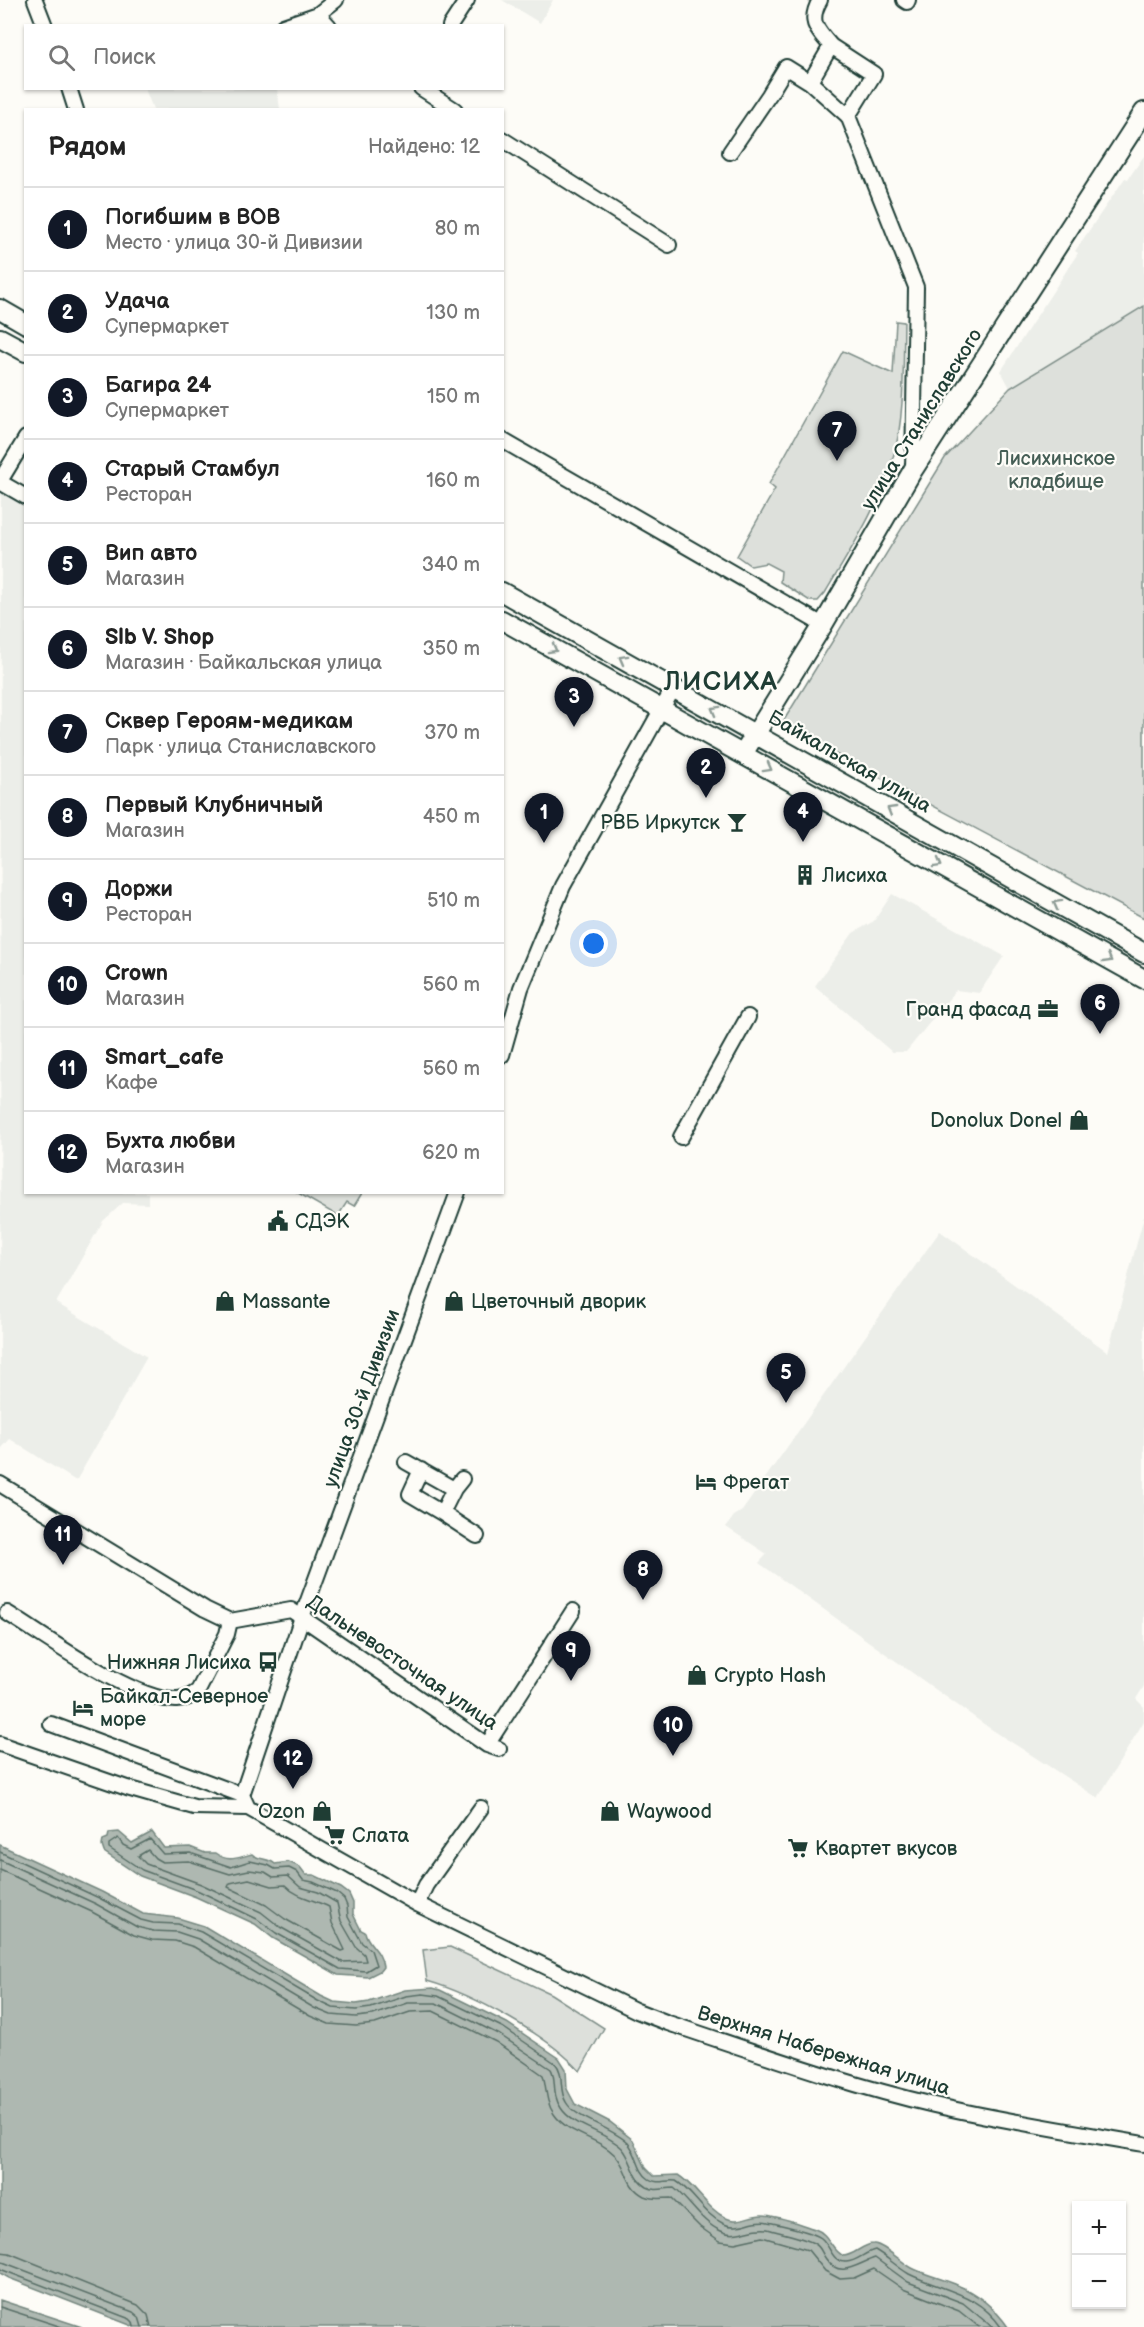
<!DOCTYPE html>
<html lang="ru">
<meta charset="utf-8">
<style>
:root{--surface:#fff;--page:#f6f6f6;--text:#222;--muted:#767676;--line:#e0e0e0;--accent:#111827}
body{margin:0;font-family:"Balsamiq Sans",sans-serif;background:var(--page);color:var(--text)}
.controls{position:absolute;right:18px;bottom:18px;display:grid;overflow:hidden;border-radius:0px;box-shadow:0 2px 4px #0004}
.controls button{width:54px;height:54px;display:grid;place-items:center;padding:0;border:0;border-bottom:2px solid var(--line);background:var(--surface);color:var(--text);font:30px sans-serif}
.you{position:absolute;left:594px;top:944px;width:21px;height:21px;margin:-15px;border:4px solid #fff;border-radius:50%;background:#1a73e8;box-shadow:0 0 0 9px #1a73e833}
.badge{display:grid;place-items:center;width:39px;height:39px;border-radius:50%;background:var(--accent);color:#fff;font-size:20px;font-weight:700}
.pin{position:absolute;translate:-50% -50px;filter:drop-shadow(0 2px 3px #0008)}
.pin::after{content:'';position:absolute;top:32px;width:21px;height:18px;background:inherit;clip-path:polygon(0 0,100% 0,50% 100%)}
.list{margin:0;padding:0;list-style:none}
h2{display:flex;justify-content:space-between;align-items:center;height:78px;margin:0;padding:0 24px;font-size:26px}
h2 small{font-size:20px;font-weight:400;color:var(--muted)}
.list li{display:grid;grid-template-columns:39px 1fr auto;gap:18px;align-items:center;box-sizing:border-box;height:84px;padding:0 24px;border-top:2px solid var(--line)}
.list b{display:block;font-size:22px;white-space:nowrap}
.list p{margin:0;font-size:20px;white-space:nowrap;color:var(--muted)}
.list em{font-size:20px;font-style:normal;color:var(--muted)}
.icon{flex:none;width:33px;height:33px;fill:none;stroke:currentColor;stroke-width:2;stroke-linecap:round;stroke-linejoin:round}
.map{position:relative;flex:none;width:1144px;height:2327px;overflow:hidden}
.search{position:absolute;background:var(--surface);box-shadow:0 2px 4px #0004;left:24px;top:24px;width:480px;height:66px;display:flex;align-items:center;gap:15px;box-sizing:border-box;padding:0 21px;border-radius:0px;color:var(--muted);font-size:22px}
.panel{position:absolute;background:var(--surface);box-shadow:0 2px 4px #0004;left:24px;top:108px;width:480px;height:1086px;border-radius:0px}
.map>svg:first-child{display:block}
.built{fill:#eceee9}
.green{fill:#dde0db;stroke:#7e8e88;stroke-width:1.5}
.water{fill:#aeb8b1;stroke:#75877f;stroke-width:1.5}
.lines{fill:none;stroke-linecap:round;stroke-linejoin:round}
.shore{stroke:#586e66;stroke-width:1.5}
.minor-casing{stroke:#1f3d34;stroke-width:18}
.major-casing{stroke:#1f3d34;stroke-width:22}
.minor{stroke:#fdfcf7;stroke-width:14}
.major{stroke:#fdfcf7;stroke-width:18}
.oneway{stroke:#8e9c96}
.labels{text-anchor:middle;stroke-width:4.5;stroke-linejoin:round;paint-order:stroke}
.street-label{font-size:20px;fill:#1f3d34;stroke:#fdfcf7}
.park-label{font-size:20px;fill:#455e55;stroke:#fdfcf7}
.poi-label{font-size:20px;fill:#1f3d34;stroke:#fdfcf7;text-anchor:start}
.district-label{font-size:26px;font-weight:bold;letter-spacing:1.5px;fill:#1f3d34;stroke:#fdfcf7}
</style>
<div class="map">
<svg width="1144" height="2327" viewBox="0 0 1144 2327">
<rect width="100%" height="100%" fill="#fdfcf7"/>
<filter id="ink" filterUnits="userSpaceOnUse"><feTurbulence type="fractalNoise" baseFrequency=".0167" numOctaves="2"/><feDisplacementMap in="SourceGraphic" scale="12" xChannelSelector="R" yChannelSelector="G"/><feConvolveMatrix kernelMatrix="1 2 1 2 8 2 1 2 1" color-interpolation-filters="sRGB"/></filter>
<g filter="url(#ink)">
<!-- built -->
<path class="built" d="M502,0h51l-13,23z
M145,89h132l3,20h-127z
M1144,156v150l-134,82 -9,-17 77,-118 -3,-2 50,-73 3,1z
M1,491l25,15v686l122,1v11l-25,-1 -20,18 -47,82 91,54 -71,124 -66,-42 -10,11z
M892,894l112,62 -25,37 -23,-3 -50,62h-14l-77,-66 38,-53 21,-12z
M1144,1216v470l-8,13 8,8v14l-46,77 -110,-71 -229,-164 8,-9 -41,-27 8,-11 8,-5 198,-280 168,121z"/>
<!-- green -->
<path class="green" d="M1144,306v612l-363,-193 164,-267 65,-70z
M896,321l8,1c-1,40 1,95 -10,132 -14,51 -43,95 -69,139l-7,8h-8l-30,-19 1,-11 -15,-8 -15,3 -14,-10 38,-67 -6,-5 74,-133 50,23z
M298,1193l64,-1v1l-8,13 -7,-4 -9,14z
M450,1947l101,47 53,34 -24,43c-31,-35 -107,-77 -153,-90l-4,-31z"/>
<!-- water -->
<path class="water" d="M119,1832l13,11 20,-11 12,16 26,-1 15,6h10c14,10 21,5 37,1 7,7 16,3 23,10l14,-2 11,5 6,8h8l27,13 8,6 4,9v11l8,16 4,2c3,14 16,17 18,35l-3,4 -12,6 -30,-2 -65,-37 -18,-14 -59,-27 -56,-21 -36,-24 -2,-6 1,-6 5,-2 1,-5z
M0,1845l102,47 41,22 35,4 26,8 117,70 13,6 22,2 13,-2 36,-12 28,-2 7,2 67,33 52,35 7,11 1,20 8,15 35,18 23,18 13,28 8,8 24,-1c18,11 29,34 48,43 12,6 23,-3 36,-3 16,0 37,9 53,14 15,5 16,22 29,27 11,-1 19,-12 29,-12 9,-1 29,19 39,24 13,7 29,10 43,16 21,9 40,24 53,43h-873l-126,-49 -9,-5z
M0,2300l82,27h-82z"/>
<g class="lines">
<!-- shore -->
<path class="shore" d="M118,1838l5,7 8,4 19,-10 13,15 27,-1 41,14 19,-6 18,4 7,4 14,-1 8,4 6,8 10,2 24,11 7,6 3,7 1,11 14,26 9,7 5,15 -10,6 -26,-2 -64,-36 -19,-14 -58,-28 -57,-21 -33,-22v-4z
M148,1850l7,8 7,4 27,-1 41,13 19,-4 16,2 8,5 15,-1 12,11 18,5 19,11 4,18 15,26 8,7 2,7 -24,1 -62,-35 -19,-15 -60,-28 -55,-20 -8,-8z
M0,1852l99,46 42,22 12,3 25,1 23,8 117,69 15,7 23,2 15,-2 35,-12 17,-2 15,2 66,32 51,35c10,10 3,27 11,39 9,17 46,25 62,41 10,11 9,28 21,36 9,6 18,0 27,2 18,11 28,34 48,43 15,7 29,-6 44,-2 13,3 43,9 53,16 10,8 10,24 25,24 11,0 19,-10 29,-12 12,7 22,17 34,24 34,17 68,18 92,53
M0,1860l96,44 41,23 16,4 24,1 21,7 116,69 17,7 25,2 17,-2 35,-12h28l64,32 51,34c6,10 0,25 10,39 12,19 44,23 61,40 11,12 10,30 25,39 9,5 17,1 27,1 16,13 28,35 47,43 16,8 31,-5 46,-2 11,3 39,9 48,15 6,3 7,10 11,15 14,21 32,4 49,-1l33,24 55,21 29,24
M0,1870l92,42 42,23 18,5 23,1 19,6 116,69 19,8 27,2 19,-2 35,-12 23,-1 63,31 47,33c4,13 2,26 11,39 14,21 44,23 61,41 13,12 9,30 29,41 9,4 18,2 27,2l29,29 20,14 15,2 27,-6 46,13 17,21 15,8 14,-1 20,-9 29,20 56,22 20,16
M249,1879l23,7 13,-1c12,13 29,14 44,22l3,16 13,27 -3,1 -57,-32 -19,-14 -38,-18 2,-4z
M0,2252l9,1 129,52 10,10 3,12
M0,2261l133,51 6,5 3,10
M0,2269l130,50 3,3 1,5
M0,2307l62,20"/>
<!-- minor casing -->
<g class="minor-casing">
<path id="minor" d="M35,0l10,26
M904,0l3,2 1,-2
M318,14l18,-14
M283,26l35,-12 11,12
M450,26l17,-26
M831,46l43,28 -26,42 68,171 -3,183
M810,82l38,34
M69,88l7,22
M421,88l34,22
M502,139l167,106
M730,152l39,-57 17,-28 24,15 21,-36c-15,-17 -23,-25 -11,-46
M502,440l321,185
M0,481l26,-43
M0,482l26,15
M502,1055l19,-67 42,-102 111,-199
M681,1137l67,-120
M406,1462l48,27 8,-10
M421,1470l-11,24 32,19 12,-24
M0,1484l205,125 25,12 61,-11 196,135 12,4
M442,1513l35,23
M7,1613c39,24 126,88 170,87 8,0 14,-4 21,-9l29,-57 3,-13
M51,1724l191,71
M0,1744l127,44 67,19 54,1 169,96 220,107 31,12c88,29 176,61 266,82 69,16 140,27 210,39
M487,1745l86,-134
M248,1808l-6,-13 60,-178 156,-425
M417,1904l9,-19 55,-77"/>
</g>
<!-- major casing -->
<g class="major-casing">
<path id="major" d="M0,309l26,15
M0,338l26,14
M502,592l642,361
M502,620l642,359
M743,754l80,-129 90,-155 231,-358"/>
</g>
<!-- minor -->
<use href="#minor" class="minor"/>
<!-- major -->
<use href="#major" class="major"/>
</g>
<!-- one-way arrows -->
<defs><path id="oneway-chevron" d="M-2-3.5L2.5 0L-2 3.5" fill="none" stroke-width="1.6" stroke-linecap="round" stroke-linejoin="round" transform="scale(1.5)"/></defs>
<g class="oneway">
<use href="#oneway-chevron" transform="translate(553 649) rotate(29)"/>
<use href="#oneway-chevron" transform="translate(623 659) rotate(-151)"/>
<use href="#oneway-chevron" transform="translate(715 710) rotate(-151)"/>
<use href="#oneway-chevron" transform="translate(768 768) rotate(29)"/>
<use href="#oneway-chevron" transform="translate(891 810) rotate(-150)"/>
<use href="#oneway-chevron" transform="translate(938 864) rotate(29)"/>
<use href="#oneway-chevron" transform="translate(1057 904) rotate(-151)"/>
<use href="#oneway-chevron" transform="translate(1108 959) rotate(30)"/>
</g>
</g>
<!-- icons -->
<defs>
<g id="bar-bare" transform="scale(1.62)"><path d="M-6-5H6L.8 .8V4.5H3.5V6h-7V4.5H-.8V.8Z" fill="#1f3d34" stroke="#fdfcf7" stroke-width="2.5" paint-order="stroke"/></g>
<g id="building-bare" transform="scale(1.62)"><path d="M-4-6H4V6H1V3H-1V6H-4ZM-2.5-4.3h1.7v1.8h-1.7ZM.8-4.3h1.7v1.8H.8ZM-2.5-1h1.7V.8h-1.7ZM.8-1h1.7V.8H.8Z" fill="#1f3d34" stroke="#fdfcf7" stroke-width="2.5" paint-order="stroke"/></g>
<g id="office-bare" transform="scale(1.62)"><path d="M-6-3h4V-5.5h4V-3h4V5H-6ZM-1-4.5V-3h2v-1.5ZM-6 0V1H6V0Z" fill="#1f3d34" stroke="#fdfcf7" stroke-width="2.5" paint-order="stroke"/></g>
<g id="shop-bare" transform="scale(1.62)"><path d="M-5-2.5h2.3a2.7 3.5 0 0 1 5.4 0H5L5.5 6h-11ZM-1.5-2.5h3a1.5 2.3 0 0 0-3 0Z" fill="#1f3d34" stroke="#fdfcf7" stroke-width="2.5" paint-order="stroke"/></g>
<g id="civic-bare" transform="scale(1.62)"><path d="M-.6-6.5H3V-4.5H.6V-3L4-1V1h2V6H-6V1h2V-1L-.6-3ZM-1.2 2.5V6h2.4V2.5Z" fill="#1f3d34" stroke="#fdfcf7" stroke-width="2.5" paint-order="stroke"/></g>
<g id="hotel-bare" transform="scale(1.62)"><path d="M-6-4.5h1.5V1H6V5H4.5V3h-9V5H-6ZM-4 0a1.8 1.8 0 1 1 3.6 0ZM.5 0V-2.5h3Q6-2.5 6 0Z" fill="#1f3d34" stroke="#fdfcf7" stroke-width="2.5" paint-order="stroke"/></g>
<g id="bus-bare" transform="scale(1.62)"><path d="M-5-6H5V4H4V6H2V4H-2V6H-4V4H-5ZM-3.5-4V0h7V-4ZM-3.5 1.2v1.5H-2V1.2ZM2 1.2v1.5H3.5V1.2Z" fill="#1f3d34" stroke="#fdfcf7" stroke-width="2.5" paint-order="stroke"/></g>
<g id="supermarket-bare" transform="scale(1.62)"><path d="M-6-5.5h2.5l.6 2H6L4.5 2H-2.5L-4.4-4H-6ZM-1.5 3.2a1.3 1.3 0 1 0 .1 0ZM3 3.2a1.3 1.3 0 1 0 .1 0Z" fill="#1f3d34" stroke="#fdfcf7" stroke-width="2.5" paint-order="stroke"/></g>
</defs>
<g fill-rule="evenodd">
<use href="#bar-bare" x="737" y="822"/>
<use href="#building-bare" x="805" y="875"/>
<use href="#office-bare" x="1048" y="1009"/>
<use href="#shop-bare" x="1079" y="1120"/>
<use href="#civic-bare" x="278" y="1221"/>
<use href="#shop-bare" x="225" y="1301"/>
<use href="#shop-bare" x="454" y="1301"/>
<use href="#hotel-bare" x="706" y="1482"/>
<use href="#bus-bare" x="268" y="1662"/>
<use href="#shop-bare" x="697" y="1675"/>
<use href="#hotel-bare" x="83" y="1708"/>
<use href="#shop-bare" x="322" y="1811"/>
<use href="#shop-bare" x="610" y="1811"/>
<use href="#supermarket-bare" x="335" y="1835"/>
<use href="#supermarket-bare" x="798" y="1848"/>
</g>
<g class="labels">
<!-- street labels -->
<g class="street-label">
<text transform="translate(921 419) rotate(-58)" y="7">улица Станиславского</text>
<text transform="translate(850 761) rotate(30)" y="7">Байкальская улица</text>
<text transform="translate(361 1398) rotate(-70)" y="7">улица 30-й Дивизии</text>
<text transform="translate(403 1662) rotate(34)" y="7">Дальневосточная улица</text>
<text transform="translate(824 2050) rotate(17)" y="7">Верхняя Набережная улица</text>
</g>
<!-- park labels -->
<g class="park-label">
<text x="1056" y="465">Лисихинское<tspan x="1056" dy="23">кладбище</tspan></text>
</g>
<!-- poi labels -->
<g class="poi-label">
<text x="720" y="829" text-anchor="end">РВБ Иркутск</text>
<text x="822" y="882">Лисиха</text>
<text x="1031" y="1016" text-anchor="end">Гранд фасад</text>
<text x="1062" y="1127" text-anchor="end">Donolux Donel</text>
<text x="295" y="1228">СДЭК</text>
<text x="242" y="1308">Massante</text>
<text x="471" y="1308">Цветочный дворик</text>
<text x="723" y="1489">Фрегат</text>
<text x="251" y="1669" text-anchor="end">Нижняя Лисиха</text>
<text x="714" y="1682">Crypto Hash</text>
<text x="100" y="1703">Байкал-Северное<tspan x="100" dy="23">море</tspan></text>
<text x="305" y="1818" text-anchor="end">Ozon</text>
<text x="627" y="1818">Waywood</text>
<text x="352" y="1842">Слата</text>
<text x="815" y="1855">Квартет вкусов</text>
</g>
<!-- district labels -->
<g class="district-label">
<text x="721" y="690">ЛИСИХА</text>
</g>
</g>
</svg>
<div class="controls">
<button>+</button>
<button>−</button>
</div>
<div class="you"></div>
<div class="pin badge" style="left:544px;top:843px">1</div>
<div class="pin badge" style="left:706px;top:798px">2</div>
<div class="pin badge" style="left:574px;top:727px">3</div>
<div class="pin badge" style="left:803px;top:842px">4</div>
<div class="pin badge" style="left:786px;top:1403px">5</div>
<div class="pin badge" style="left:1100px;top:1034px">6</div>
<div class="pin badge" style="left:837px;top:461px">7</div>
<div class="pin badge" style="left:643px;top:1600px">8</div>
<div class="pin badge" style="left:571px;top:1681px">9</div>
<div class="pin badge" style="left:673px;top:1756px">10</div>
<div class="pin badge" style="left:63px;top:1565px">11</div>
<div class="pin badge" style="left:293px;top:1789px">12</div>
<div class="search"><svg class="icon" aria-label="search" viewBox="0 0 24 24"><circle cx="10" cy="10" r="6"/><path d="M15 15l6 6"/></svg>Поиск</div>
<section class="panel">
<h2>Рядом<small>Найдено: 12</small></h2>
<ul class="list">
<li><span class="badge">1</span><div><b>Погибшим в ВОВ</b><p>Место · улица 30-й Дивизии</p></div><em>80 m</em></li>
<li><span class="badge">2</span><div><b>Удача</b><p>Супермаркет</p></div><em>130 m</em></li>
<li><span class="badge">3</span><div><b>Багира 24</b><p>Супермаркет</p></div><em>150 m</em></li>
<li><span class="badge">4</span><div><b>Старый Стамбул</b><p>Ресторан</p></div><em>160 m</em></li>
<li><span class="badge">5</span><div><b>Вип авто</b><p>Магазин</p></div><em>340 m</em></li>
<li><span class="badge">6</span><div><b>Slb V. Shop</b><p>Магазин · Байкальская улица</p></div><em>350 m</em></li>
<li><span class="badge">7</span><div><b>Сквер Героям-медикам</b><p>Парк · улица Станиславского</p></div><em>370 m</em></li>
<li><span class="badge">8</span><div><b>Первый Клубничный</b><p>Магазин</p></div><em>450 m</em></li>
<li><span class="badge">9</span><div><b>Доржи</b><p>Ресторан</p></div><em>510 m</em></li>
<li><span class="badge">10</span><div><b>Crown</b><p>Магазин</p></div><em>560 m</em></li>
<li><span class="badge">11</span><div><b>Smart_cafe</b><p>Кафе</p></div><em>560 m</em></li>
<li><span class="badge">12</span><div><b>Бухта любви</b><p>Магазин</p></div><em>620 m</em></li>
</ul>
</section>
</div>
